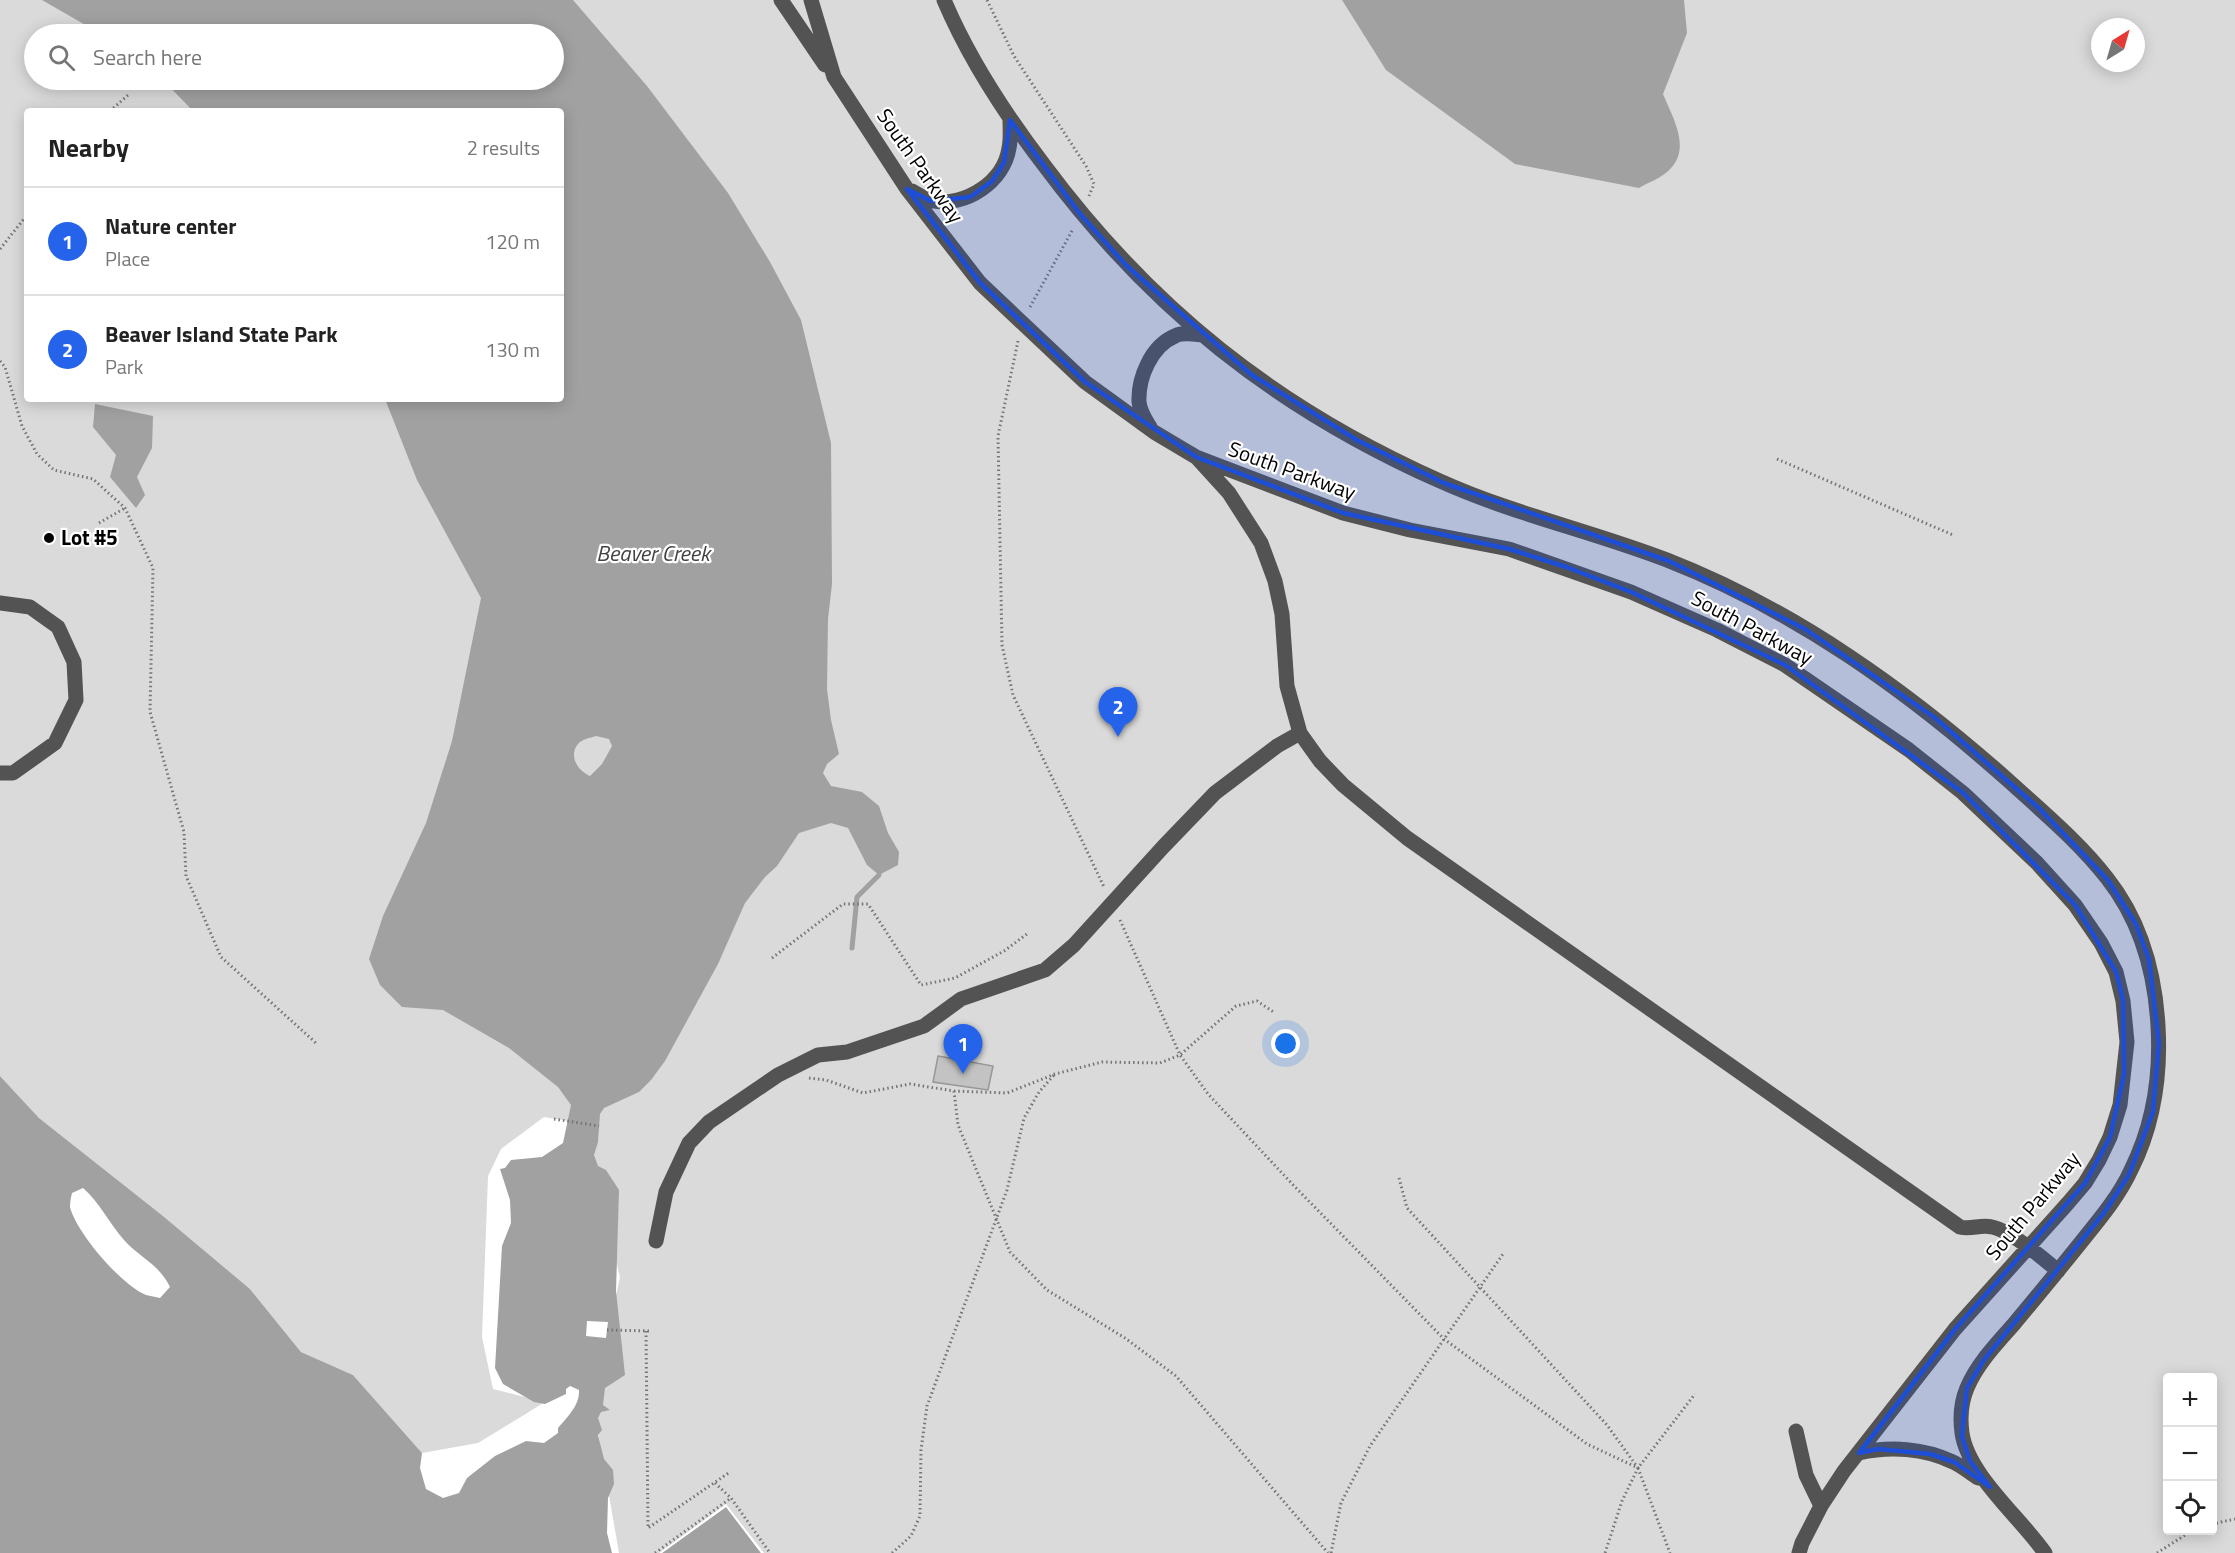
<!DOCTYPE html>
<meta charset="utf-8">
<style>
:root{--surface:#fff;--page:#f2f2f2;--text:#222;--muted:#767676;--line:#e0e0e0;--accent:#2563eb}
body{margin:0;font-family:"Titillium Web",sans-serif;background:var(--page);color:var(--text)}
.controls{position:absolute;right:18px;bottom:18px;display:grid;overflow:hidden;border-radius:6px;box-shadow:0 3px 15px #0003}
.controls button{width:54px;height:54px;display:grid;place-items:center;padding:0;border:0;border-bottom:2px solid var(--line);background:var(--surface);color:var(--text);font:30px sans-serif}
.compass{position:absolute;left:2091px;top:18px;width:54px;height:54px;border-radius:50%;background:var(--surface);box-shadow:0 3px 15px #0003;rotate:37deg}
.you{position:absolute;left:1286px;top:1044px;width:21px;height:21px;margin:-15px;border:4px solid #fff;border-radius:50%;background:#1a73e8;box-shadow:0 0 0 9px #1a73e833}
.badge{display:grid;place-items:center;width:39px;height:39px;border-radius:50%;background:var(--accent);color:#fff;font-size:20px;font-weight:700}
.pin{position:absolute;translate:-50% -50px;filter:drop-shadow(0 2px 3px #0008)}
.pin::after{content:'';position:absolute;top:32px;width:21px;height:18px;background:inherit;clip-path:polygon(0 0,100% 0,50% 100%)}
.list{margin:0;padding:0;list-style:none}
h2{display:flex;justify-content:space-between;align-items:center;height:78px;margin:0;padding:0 24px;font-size:26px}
h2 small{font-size:20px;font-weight:400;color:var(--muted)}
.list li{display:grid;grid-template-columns:39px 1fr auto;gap:18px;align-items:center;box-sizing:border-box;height:108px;padding:0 24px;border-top:2px solid var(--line)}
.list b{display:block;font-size:22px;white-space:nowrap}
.list p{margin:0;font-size:20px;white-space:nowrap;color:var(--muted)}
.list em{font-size:20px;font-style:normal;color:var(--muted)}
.icon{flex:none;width:33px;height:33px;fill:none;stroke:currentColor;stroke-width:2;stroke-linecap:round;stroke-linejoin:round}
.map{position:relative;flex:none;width:2235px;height:1553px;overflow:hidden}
.search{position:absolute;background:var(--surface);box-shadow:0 3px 15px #0003;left:24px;top:24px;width:540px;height:66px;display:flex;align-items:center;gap:15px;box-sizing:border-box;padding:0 21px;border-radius:33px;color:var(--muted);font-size:22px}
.panel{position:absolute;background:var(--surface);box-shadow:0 3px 15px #0003;left:24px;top:108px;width:540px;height:294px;border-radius:6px}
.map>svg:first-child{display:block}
.green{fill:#dadada;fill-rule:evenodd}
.water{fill:#a1a1a1;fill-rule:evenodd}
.pier{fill:#fff}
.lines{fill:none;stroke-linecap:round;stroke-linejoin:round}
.stream{stroke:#a1a1a1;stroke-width:5}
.building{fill:#c3c3c3;stroke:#979797;stroke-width:1.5}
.path{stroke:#757575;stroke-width:3;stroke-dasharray:1.5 3;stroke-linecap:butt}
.minor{stroke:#535353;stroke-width:15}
.marked{fill:#1d4ed8;fill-opacity:0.2;stroke:#1d4ed8;stroke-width:4.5;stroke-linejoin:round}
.poi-dot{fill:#000;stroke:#fff;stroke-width:2}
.labels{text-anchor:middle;stroke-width:4.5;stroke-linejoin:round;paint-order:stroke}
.street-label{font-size:21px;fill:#000;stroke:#fff}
.poi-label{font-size:21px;font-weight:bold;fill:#000;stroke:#fff;text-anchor:start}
.water-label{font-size:22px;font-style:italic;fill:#424242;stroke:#fff}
</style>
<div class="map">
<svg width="2235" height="1553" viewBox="0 0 2235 1553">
<rect width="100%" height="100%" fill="#fff"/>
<!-- green -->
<path class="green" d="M0,0h2235v1553h-1616l-26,-150 27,-126 -39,-154 -37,-6 -43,32 -13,27 -6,161 11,52 52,13 -67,41 -56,10 -69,-78 -52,-23 -51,-63 -87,-73 -124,-98 -39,-42zM2100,27h36v36h-36zM34,34h520v46h-520zM27,111h534v288h-534zM2168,1378h44v152h-44z"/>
<!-- water -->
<path class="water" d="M42,0h531l74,86 81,107 42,69 31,58 30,123 1,141 -4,35 -1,70 4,31 8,34 -12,10 -4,9 8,13 31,6 17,14 9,27 11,19 -1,13 -19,10 -12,-10 -19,-37 -17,-5 -32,10 -22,33 -12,11 -20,26 -27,61 -53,97 -14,19 -12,12 -35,16 -4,6 -2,28 -4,13 4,11 8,4 13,20 -3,101 9,84 -20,13 -2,17 7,5 -9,2 -3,6 4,12 -4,5 6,24 9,11 1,14 -6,14 -1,35 5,20h-612v-477l39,42 124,98 87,73 51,63 52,23 69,78 -2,15 6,21 17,9 16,-5 8,-15 28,-22 31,-15 18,2 14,-10v-5c10,-12 22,-23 21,-38l-9,-4 -4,3v5l-21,10 -11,-2 -31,-18 -8,-16 7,-122 9,-23 -1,-23 -10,-31 5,-1 6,-8 31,-3 21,-14 8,-38 -13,-18 -49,-39 -66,-38 -41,-3 -22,-22 -11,-26 14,-43 43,-93 26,-82 29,-143 -64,-118 -32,-81h176v-288h-368l-30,-31h391v-46h-453zM596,736l13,3 3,7 -10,18 -12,12c-12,-5 -22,-20 -12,-32 4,-5 12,-6 18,-8zM83,1188c17,15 26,35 41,52 16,18 35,24 46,47l-10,11c-4,-1 -10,-2 -14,-3 -25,-10 -70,-63 -76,-88 0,-5 1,-10 2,-14z
M1342,0h342l3,33 -24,61c9,22 28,53 8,74 -7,9 -22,14 -32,20l-124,-24 -129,-94z
M95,404l58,12 -1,32 -15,29 8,18 -9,13 -26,-31 6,-22 -23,-28z
M726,1507l35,46h-99z"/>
<!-- pier -->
<path class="pier" d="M587,1321l21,1 -2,16 -20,-2z
M726,1504l38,49h-3l-35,-46 -64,46h-3z"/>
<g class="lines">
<!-- stream -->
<path class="stream" d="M852,948l5,-51 22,-22"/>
</g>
<!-- building -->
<path class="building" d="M938,1056l55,10 -5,24 -55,-8z"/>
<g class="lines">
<!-- path -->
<path class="path" d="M987,0l27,56 72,110 8,18 -5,12
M110,111l18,-16
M0,249l27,-34
M1030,307l43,-78
M1018,341l-20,95 4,209 11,50 91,192
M0,361l5,6 17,59 15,28 17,16 39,9 32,29 28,60 -3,144 34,120 2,44 35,81 96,87
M1777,459l176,76
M99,523l26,-15
M1120,920l60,135 28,39 88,94 148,151 143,105 51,24 -16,33 -17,52
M772,958l71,-54h25l53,81 34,-7 49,-27 23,-17
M809,1078l17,2 37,13 47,-9 44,7 53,2 48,-19 47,-12 58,1 20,-8 56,-49 21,-5 18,12
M954,1091l4,34 52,127 37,38 78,48 51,38 152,177
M554,1119l45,7
M1399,1178l8,30 200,217 31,43 57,-74
M607,1330l45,1
M646,1331l2,197 82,-56
M1638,1468l32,85
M715,1483l16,15 39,55
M2212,1524l23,-5
M655,1553l76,-55
M892,1553l19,-17 9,-20 1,-66 6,-44 80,-216 17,-72 15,-26 15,-17
M1331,1553l10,-50 29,-57 133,-192
M2157,1553l36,-23"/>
<!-- minor -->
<path class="minor" d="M781,0l44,65
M811,0l23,77 73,112 73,94 105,99 69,50 42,25 147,56 67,17 99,19 122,43 86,38 68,35 124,85 54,43 74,70 38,42 26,38 15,29 7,29 4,41 -7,63 -10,32 -11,23 -14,23 -17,20 -113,126 -111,142 -23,35 -19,37 -3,10
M944,0c25,59 61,114 100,165 107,144 232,243 396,316 73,33 152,50 227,79 128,50 241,131 343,222 33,30 69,60 97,96 34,43 48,94 51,148 3,51 -4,98 -27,144 -11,24 -28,45 -45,66 -23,29 -48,59 -72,88 -17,19 -37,40 -47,64 -6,14 -7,30 -5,45 6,42 59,85 83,120
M912,191c7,4 14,9 21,10 32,6 71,-19 76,-53 2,-9 1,-19 1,-28
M1150,427c-5,-8 -10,-15 -11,-25 -1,-24 12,-56 36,-66 8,-4 18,-2 27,-1
M1198,459l31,34 32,50 14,38 7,33 5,72 13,47 20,28 23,24 64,53 553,389c11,3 21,-3 32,0 19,4 51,31 66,44
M0,603l30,4 28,20 16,35 2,38 -21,43 -42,30h-13
M656,1241l10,-49 23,-49 20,-21 69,-47 40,-20 29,-3 77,-26 37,-27 84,-29 29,-25 89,-98 52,-54 62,-47 23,-13
M1796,1431l10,44 15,31
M1859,1453c31,-7 65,-5 94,9 9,4 17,11 25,16"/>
</g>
<!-- marked area -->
<path class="marked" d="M1010,120l71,95 46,51 125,109 105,65 87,43 225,78 136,68 129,88 106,92 68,71 28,44 13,35 10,84 -6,69 -24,63 -25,38 -120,147 -17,28 -5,48 8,25 20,26 -36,-25 -24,-8 -52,-5 -19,4 96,-124 130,-146 25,-46 14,-63 -1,-73 -7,-29 -41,-67 -112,-112 -178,-128 -154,-73 -65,-25 -57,-18 -166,-36 -147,-56 -111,-75 -105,-99 -73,-94 24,12 39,-4 22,-16 12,-19z"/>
<!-- markers -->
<circle class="poi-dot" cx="49" cy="538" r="6"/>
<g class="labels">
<!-- street labels -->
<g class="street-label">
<text transform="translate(920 166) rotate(55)" y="7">South Parkway</text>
<text transform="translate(1292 471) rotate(20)" y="7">South Parkway</text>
<text transform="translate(1752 628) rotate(28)" y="7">South Parkway</text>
<text transform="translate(2033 1206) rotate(-50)" y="7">South Parkway</text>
</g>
<!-- poi labels -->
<g class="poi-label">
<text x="61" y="545">Lot #5</text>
</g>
<!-- water labels -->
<g class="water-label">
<text x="653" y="561">Beaver Creek</text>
</g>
</g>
</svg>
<div class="controls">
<button>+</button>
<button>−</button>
<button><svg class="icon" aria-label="locate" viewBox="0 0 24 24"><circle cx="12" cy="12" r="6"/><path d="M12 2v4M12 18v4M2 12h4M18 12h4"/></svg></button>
</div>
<svg class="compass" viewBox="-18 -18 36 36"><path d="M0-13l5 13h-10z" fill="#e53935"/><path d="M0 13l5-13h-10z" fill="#767676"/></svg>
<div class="you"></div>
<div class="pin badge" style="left:963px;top:1074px">1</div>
<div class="pin badge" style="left:1118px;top:737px">2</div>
<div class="search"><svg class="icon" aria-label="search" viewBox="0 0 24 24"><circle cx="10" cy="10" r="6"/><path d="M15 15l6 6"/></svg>Search here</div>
<section class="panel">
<h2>Nearby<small>2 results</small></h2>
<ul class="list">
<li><span class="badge">1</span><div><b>Nature center</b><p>Place</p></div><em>120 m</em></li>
<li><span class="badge">2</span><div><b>Beaver Island State Park</b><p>Park</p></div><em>130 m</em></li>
</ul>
</section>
</div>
